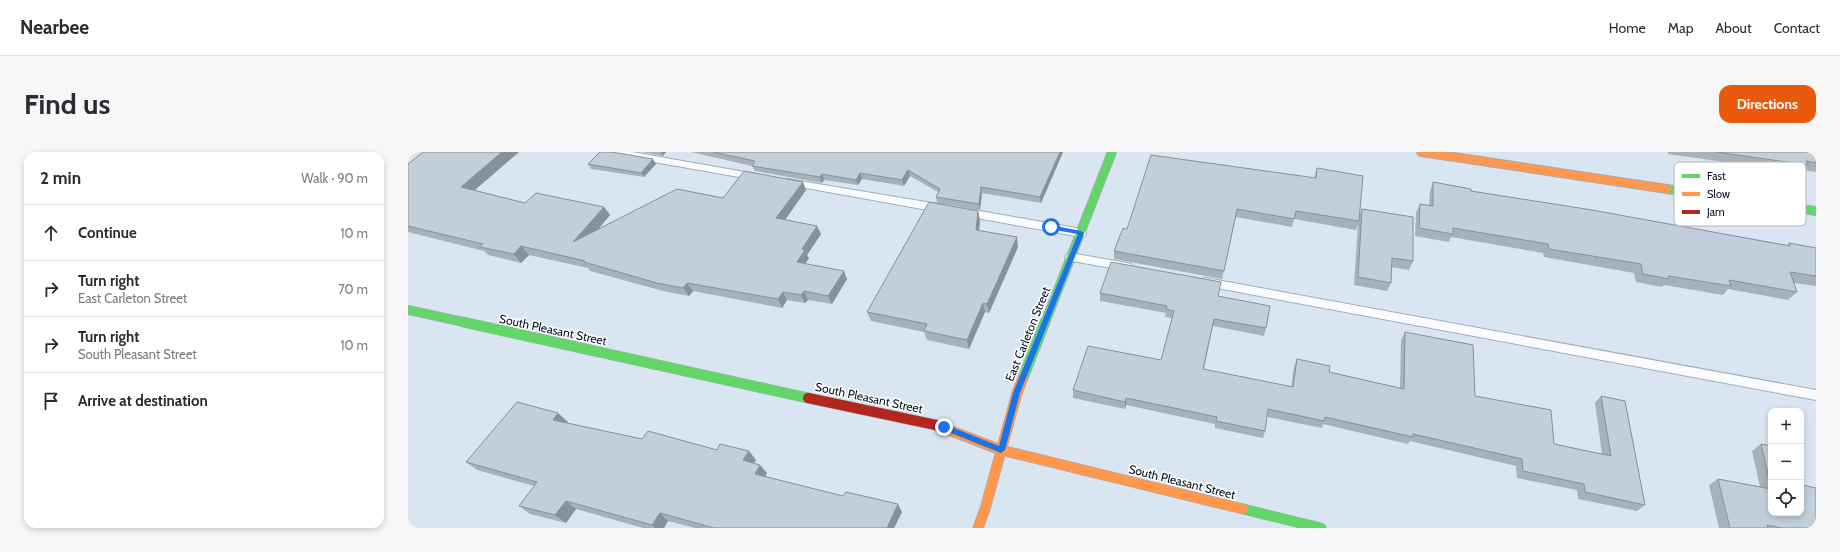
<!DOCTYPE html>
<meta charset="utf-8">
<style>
:root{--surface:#fff;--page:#f7f7f7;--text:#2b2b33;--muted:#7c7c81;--line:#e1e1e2;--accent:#ea580c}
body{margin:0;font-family:Cabin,sans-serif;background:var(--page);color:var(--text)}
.controls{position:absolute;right:12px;bottom:12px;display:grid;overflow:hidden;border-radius:8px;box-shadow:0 2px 6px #0003}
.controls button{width:36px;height:36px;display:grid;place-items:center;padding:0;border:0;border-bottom:1px solid var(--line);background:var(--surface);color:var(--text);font:20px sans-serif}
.stop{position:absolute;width:12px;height:12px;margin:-9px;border:3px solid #1a73e8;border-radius:50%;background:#fff}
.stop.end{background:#1a73e8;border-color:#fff;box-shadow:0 1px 4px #0008}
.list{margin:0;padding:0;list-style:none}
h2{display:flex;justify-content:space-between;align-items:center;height:52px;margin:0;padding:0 16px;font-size:17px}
h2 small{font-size:13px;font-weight:400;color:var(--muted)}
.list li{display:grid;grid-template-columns:26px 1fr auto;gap:12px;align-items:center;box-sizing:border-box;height:56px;padding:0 16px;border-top:1px solid var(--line)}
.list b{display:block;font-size:15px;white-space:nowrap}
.list p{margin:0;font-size:13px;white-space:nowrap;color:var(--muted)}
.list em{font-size:13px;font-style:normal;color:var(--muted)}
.icon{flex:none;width:22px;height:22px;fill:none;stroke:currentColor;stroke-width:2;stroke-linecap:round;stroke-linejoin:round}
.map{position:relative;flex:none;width:1408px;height:376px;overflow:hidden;border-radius:12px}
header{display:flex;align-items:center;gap:24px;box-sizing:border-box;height:56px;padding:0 20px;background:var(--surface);border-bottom:1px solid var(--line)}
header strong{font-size:19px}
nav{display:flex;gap:22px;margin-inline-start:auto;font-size:14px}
.intro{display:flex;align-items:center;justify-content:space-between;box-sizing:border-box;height:96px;padding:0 24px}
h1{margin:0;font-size:28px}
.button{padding:10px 18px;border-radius:12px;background:var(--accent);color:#fff;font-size:14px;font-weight:700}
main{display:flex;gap:24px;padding:0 24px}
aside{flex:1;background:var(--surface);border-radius:12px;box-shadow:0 2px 6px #0003}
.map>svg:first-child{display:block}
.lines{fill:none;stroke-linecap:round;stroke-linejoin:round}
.lane-casing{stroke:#a2adba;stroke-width:2}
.fast-far1-casing{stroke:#a2adba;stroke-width:10}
.fast-casing{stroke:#a2adba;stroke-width:11}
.slow-far1-casing{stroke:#a2adba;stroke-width:10}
.slow-casing{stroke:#a2adba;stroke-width:11}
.jam-casing{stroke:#a2adba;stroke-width:11}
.lane{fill:#f9fbfd;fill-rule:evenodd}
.fast-far1{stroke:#63d668;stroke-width:8}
.fast{stroke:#63d668;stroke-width:10}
.slow-far1{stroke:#ff974d;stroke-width:8}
.slow{stroke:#ff974d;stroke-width:10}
.jam{stroke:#b3261e;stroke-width:10}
.wall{fill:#a5b2bb}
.shaded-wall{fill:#869199}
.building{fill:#c0cfda;stroke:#869199}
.route{fill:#1a73e8}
.labels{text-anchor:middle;stroke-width:3;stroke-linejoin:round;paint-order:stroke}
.street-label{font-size:12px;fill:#05101d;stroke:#fff}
.key{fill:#fff;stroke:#b4b7bb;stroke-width:1}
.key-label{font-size:11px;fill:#05101d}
</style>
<header>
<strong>Nearbee</strong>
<nav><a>Home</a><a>Map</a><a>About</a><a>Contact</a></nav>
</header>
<div class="intro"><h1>Find us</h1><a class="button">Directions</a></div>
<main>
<aside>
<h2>2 min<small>Walk · 90 m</small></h2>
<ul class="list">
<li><svg class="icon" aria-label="ahead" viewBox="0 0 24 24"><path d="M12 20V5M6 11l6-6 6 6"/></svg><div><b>Continue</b></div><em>10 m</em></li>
<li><svg class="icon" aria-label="right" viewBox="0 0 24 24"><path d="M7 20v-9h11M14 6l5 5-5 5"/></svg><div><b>Turn right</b><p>East Carleton Street</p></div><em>70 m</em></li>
<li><svg class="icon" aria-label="right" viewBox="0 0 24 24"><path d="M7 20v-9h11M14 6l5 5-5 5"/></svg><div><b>Turn right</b><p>South Pleasant Street</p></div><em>10 m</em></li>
<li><svg class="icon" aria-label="arrive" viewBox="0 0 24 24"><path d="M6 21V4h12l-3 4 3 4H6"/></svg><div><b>Arrive at destination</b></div></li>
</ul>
</aside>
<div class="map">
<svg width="1408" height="376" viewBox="0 0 1408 376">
<rect width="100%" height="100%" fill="#dae5f2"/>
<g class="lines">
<!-- lane casing -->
<g class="lane-casing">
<path id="lane" d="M201,0h23l124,22 5,3 -5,3 -142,-25z
M380,27l156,26 5,4 -5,4 -160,-29 -1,-2 1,-2z
M556,56l117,21 4,1 1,3 -1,3 -4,1 -121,-22 -1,-3 1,-3z
M663,101l56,10 4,1 2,3 -2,3 -4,1 -60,-11 -2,-3 2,-3z
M798,126l610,112v10l-610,-114 -4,-1 -2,-3 2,-3z"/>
</g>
<!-- fast-far1 casing -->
<g class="fast-far1-casing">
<path id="fast-far1" d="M1259,37l149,22
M0,158l60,13
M637,171l67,-171"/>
</g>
<!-- fast casing -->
<g class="fast-casing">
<path id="fast" d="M55,170l345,76
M615,226l22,-56
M835,357l78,19"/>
</g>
<!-- slow-far1 casing -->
<g class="slow-far1-casing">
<path id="slow-far1" d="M1013,0l246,37"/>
</g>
<!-- slow casing -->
<g class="slow-casing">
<path id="slow" d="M528,273l65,25 242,59
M570,376l7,-19 32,-116 6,-15"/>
</g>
<!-- jam casing -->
<g class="jam-casing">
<path id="jam" d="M400,246l128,27"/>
</g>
<!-- lane -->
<use href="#lane" class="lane"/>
<!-- fast-far1 -->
<use href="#fast-far1" class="fast-far1"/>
<!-- fast -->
<use href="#fast" class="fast"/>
<!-- slow-far1 -->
<use href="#slow-far1" class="slow-far1"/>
<!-- slow -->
<use href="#slow" class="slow"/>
<!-- jam -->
<use href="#jam" class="jam"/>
</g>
<!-- wall -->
<path class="wall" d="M15,0h96l-45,38 51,13 79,4 6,8 -12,14 125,-31 83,-8 -21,30 36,14 -14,21 2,3 -4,6 42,15 -15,25 -24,-4 -3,3 -18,-3 -5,8 -89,-17 -4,5 -26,-5 -73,-20 -2,-3 -59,-13 -8,8 -33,-8 -4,-4 -76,-19v-68z
M234,0h24l-3,4z
M283,0h372l-22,51 -59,-10 -2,17 -43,-7 -1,-6 2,-5 -28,-16 -6,10 -42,-7 -4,6 -34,-5 -2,3 -67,-12 -3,-5z
M1260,0h148v20l-13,-2 -3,3 -132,-19z
M180,12h68l-12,13 -53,-8z
M909,16l43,46 2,-5 51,52 -4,9 -18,-3v16l-4,8 -33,-6 4,-61 -2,6 -62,-11 -2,8 -56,-10 -14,62 -108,-20v-8l13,-22 187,-51z
M1025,30l38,9 316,54 2,-2 27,5v38l-22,-3 3,9 -9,8 -60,-11 -5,6 -59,-10 -2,2 -26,-5 -2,-9 -90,-16 -1,-4 -92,-16 -2,5 -34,-6 1,-24 4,-8 9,1 1,-14z
M570,59l2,10 -1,9 39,17 -29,66 -4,-1 -16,37 -42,-9 -3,-8 -53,-11 -4,-9z
M692,141l119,3 47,32 -2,8 -51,-10 -9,43 87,18 3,-21 3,-7 32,13 71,16 1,-48 4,-8 70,64 79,48 48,10 -7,-51 6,-7 44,109 -8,6 -59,-12 -1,-9 -60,-12 -1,-12 -106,-25 -2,3 -85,-20 -1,4 -55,-11 -2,14 -2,7 -48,-10v-4l-89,-19 -1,4 -52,-11v-8l88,-30 11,-42 -7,-1 1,-4 -66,-12z
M160,270l-1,1 75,16 75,11 39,10 -3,3 14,10 -2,3 137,36 -8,16h-199l-27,-7 -4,7h-21l-67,-19 -10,14 -36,-9 -11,-8 15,-20 -57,-16 -11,-8z
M1353,292l10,2v67l31,-28 14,43h-97l-10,-43 9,-6 42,8 -8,-36z"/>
<!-- shaded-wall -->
<path class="shaded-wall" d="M94,0h17l-51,44 -7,-9z
M253,0h5l-3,4z
M652,0h3l-22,51 -1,-6z
M245,7l3,5 -12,13 -3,-4z
M500,18l2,6 -6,10 -2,-6z
M452,21l2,6 -4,6 -2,-5z
M414,22l2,6 -2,3 -2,-6z
M395,30l3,8 -26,37 -4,-9z
M573,35l1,6 -2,17 -1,-6z
M196,55l6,8 -30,36 -7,-9z
M570,59l2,10 -2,18 -2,-9z
M409,74l4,8 -14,21 2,3 -8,12 -4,-8 5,-13z
M609,85l1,10 -29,66 -2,-9z
M113,94l8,9 -8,8 -7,-9z
M436,119l3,8 -15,25 -4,-8z
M279,131l6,8 -4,5 -6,-8z
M396,139l4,9 -3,3 -4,-8z
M375,140l4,8 -5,8 -4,-9z
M575,151l2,9 -16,37 -2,-9z
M718,246v7l-1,4v-7z
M150,261l10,9 -6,7 -9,-9z
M341,299l7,9 -6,9 -7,-9z
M352,313l7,8 -5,9 -7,-8z
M158,349l10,8 -10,14 -11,-8z
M490,352l4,8 -8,16h-7z
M252,361l8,8 -4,7h-9l-3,-3z"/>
<!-- building -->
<path class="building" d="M15,0h79l-41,35 64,16 11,-10 68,14 -31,35 104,-53 46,9 21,-27 59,11 -27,36 41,8 -15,23 3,1 -8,12 47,9 -16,25 -24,-5 -3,4 -18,-3 -5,7 -91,-16 -4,5 -26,-5 -73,-21 1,-1 -64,-15 -7,8 -34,-7 3,-3 -75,-18v-62z
M192,0h12l41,7 -12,14 -53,-9z
M305,0h347l-20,45 -59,-10 -2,17 -43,-7 4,-8 -32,-19 -6,10 -42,-7 -4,7 -34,-6 -2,3 -68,-11 3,-5z
M1308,0h100v11l-10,-2 2,4z
M743,3l165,23 1,-10 46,8 -4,45 -63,-10 -2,8 -57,-10 -13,62 -110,-20 9,-23 4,1z
M1025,30l38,7v2l121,19 198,36 -1,-3 27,5v28l-26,-4 7,20 -68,-12 2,6 -63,-10 1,3 -26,-5 -2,-10 -92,-15 -1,-5 -95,-16v6l-34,-6 1,-24 13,2z
M521,50l49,9 -2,19 41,7 -30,67 -4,-1 -16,37 -43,-9 3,-7 -60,-12z
M954,57l51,8v44l-21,-3 -1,25 -33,-6z
M703,110l110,20 -3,14 52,10 -4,22 -52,-9 -11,50 90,18 4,-28 33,7 -1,6 75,17 1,-57 68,13 2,51 76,14 3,34 57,12 -10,-60 24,5 20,104 -60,-13 -1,-8 -61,-13 -1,-12 -109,-25v3l-88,-20 -1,4 -56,-12 -3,22 -49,-10 1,-4 -91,-19 -1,4 -52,-12 15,-44 73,14 13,-49 -8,-2 1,-3 -67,-13z
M109,250l41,11 -5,7 89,19 6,-8 69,19 3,-6 29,7 -6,9 17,5 -5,9 88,22 3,-4 52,12 -11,24h-173l-54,-15 -8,12 -86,-24 -11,14 -36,-9 18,-24 -71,-20z
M1353,292l10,2v41z
M1310,327l53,10v24h30v-31l1,3 14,3v40h-35l-14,-3 1,3h-38z"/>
<!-- route -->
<path class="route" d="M643,73l30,6 3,2 -64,160 -15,57 -4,3 -60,-24 -1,-2 4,-3 55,22 14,-53 65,-159 -29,-5v-3z"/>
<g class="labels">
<!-- street labels -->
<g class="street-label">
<text transform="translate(145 178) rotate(12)" y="4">South Pleasant Street</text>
<text transform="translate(620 182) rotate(-68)" y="4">East Carleton Street</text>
<text transform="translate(461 246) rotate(12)" y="4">South Pleasant Street</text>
<text transform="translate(774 330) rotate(14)" y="4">South Pleasant Street</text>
</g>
</g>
<!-- legend -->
<rect x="1266" y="10" width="132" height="64" rx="6" class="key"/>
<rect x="1274" y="22" width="18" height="4" fill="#63d668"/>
<rect x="1274" y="40" width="18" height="4" fill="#ff974d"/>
<rect x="1274" y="58" width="18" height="4" fill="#b3261e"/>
<g class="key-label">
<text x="1299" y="28">Fast</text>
<text x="1299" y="46">Slow</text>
<text x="1299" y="64">Jam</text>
</g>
</svg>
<div class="controls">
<button>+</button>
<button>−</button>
<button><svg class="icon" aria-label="locate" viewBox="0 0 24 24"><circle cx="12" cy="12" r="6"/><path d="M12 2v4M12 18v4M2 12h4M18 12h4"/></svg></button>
</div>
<div class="stop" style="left:643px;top:75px"></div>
<div class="stop end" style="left:536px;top:275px"></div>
</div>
</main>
